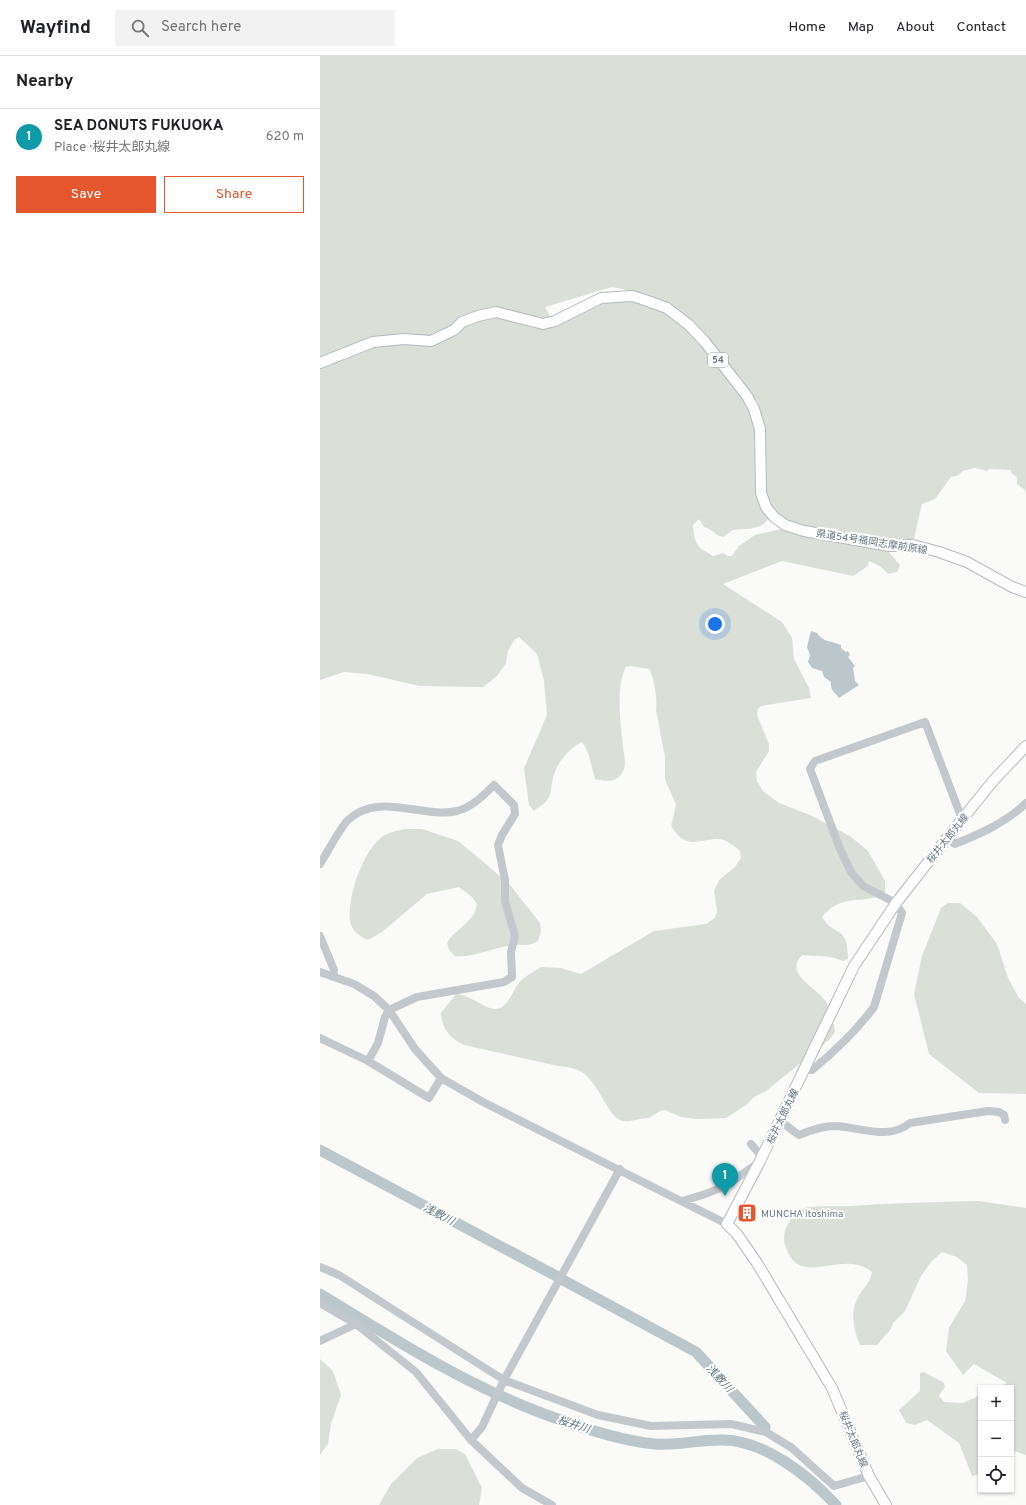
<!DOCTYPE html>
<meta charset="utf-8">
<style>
:root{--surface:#fff;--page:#f2f2f2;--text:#202124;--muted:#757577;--line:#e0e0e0;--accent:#e4572e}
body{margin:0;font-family:Overpass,"Noto Sans JP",sans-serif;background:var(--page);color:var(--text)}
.controls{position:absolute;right:12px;bottom:12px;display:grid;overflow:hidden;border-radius:0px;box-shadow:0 1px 3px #0004}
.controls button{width:36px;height:36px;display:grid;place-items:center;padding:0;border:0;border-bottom:1px solid var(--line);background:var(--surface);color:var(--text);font:20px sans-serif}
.you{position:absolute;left:395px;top:568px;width:14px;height:14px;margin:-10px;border:3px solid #fff;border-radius:50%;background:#1a73e8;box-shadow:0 0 0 6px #1a73e833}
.badge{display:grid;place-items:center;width:26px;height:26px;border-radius:50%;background:var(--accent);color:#fff;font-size:13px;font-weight:700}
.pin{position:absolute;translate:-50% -33px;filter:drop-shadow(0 1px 2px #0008)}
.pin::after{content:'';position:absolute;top:21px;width:14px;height:12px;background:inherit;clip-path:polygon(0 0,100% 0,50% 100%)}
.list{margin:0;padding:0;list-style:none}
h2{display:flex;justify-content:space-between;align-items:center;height:52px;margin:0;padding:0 16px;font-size:17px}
h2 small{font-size:13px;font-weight:400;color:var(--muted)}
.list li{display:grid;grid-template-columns:26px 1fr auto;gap:12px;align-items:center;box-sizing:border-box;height:56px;padding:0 16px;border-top:1px solid var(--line)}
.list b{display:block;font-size:15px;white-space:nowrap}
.list p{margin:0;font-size:13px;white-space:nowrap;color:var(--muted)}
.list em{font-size:13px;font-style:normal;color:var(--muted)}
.actions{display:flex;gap:8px;padding:12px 16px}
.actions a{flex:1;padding:9px 0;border:1px solid var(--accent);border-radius:0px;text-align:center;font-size:14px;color:var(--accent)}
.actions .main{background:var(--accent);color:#fff}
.icon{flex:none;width:22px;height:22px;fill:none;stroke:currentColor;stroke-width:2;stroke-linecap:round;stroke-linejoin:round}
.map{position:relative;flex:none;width:706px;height:1449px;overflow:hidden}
header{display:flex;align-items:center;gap:24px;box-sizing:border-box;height:56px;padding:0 20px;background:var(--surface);border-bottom:1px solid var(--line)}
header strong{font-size:19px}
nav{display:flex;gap:22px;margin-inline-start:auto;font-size:14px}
.search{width:280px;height:36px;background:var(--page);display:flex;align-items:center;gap:10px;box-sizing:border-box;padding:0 14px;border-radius:0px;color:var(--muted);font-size:15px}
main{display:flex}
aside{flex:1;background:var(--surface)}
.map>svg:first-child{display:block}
.green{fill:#dadfd7}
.water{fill:#bbc7cb}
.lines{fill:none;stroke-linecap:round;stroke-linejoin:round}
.river{stroke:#bbc7cb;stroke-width:11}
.major-casing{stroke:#b5babe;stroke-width:12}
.minor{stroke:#c3c8cc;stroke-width:8}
.major{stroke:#fff;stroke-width:10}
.labels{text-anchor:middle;stroke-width:4;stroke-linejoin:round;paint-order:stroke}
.shield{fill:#fff;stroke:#939fa8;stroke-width:1}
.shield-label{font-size:9px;font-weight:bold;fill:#657683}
.street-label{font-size:10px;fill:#657683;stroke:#fff}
.poi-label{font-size:10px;fill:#657683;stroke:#fff;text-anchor:start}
.water-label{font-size:11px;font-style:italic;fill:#60757c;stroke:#fff}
</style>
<header>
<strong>Wayfind</strong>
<div class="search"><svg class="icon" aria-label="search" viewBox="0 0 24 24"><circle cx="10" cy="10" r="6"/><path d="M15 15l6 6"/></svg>Search here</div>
<nav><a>Home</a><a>Map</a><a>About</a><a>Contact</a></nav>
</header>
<main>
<aside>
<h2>Nearby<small></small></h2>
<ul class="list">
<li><span class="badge" style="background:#0f9aa8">1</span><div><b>SEA DONUTS FUKUOKA</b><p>Place · 桜井太郎丸線</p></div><em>620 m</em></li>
</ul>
<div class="actions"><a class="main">Save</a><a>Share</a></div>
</aside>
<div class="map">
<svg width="706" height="1449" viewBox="0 0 706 1449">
<rect width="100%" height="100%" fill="#fafaf8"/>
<!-- green -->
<path class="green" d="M0,0h706v439l-1,-5 -8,-6v-7l-6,-4v-3l-22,-1 -2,2 -12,-3 -13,3 -3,4 -8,2 -16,22 -13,5 -9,39 -29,-2 -90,-16 -11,-6 -15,-14 -3,-23 -1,-48 -7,-33 -27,-34 -44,-47 -21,-13 -39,-17 -14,-3 -67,20 5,9 2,11c21,-5 51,-30 70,-29 11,1 37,7 46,13 19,10 88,81 90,101 1,19 -5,38 -1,57 0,5 5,9 6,14 1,8 -4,15 -2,23 1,5 5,9 7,13 -8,12 -22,9 -35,11 -3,1 -6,5 -10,7 -8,-2 -11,-8 -19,-10l-5,-8 -6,6c2,20 3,21 20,31l10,-3 5,3h4l7,-10 16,-11 26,-6h29l70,13 20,23 -3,7 -9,2 -8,-8 -11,-5 -1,5 -15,10 -71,-15 -59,23 59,38 10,16 2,21 15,29 2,10 -50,8 -3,3 -1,6 12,29v7l-13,21 1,9 6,10 16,12 31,12 40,21 18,15 17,30v12c-19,13 -42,-2 -63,24 12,21 26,6 26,42l-5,2c-17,-7 -25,-4 -41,-6 -18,19 12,31 22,44 7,9 9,22 11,33l-6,8 -63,51 -12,6 -8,8 -20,13 -30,1 -15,-2 -16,-7 -5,1 -11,7c-10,-1 -22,7 -31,1 -5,-3 -9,-10 -12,-15 -14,-23 -18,-36 -48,-38l-94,-21c-14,-7 -22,-16 -23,-32l15,-19c15,1 27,14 38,15 14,1 18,-18 25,-26 6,-7 14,-11 22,-16l20,1 20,6 73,-43 52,-7 9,-6 2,-8 -3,-19 5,-11 16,-13 6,-9 -1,-7c-6,-5 -13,-12 -22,-12 -20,0 -32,12 -47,-13l5,-21 -11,-26v-22l-9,-47c2,-9 -2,-33 -7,-41l-18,-3 -5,1c-11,19 -5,59 -3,80 1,7 3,16 1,22 -6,14 -16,13 -29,10 -4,-13 -5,-27 -13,-37 -13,6 -26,22 -29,36 -2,7 -1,14 -5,21 -3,5 -10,8 -14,12l-5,-6 -5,-37 23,-53 -3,-34 -7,-27 -18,-17 -5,3 -6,11 -2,12 -9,13 -14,11 -63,-1 -53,-12 -23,-2 -24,8v-315l21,-15 -21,7z
M85,773h17l36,12 28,23 24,21 30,38 1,8 -3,10c-10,6 -13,3 -24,4 -20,2 -40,13 -59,11l-6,-6 -2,-7c8,-14 28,-21 30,-39l-6,-8 -12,-9 -32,7 -45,38 -14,8c-8,-3 -17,-10 -18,-19 -3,-24 13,-70 32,-84 7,-5 14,-6 23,-8z
M628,847h12l17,14 20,27 11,34 11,20 7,6v90l-47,-1 -50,-39 -15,-60 8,-38 19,-48z
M659,1145l47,7v247l-15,-5v-62h-14l10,-5 -33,-19 -11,11 -17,-24 3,-23 16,-27 3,-20 -1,-16 -10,-8 -15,-5 -10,9 -11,15 -16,35 -12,12 -2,6 -14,16h-17c-6,-15 -10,-31 -3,-46 5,-11 13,-14 15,-27 -26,-20 -55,5 -76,-9 -6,-4 -12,-17 -12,-24 0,-12 9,-27 21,-31 12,-3 33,-1 46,-2 43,-3 85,-4 128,-5z
M0,1303l13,12 8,24 -10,29 -3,20 -8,11z
M604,1316l20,11 1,4 -6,9 5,6 19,1 18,-8v79l-9,2 -13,-33 -32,-23 -12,5 -9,-2 -7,-13 21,-19v-18z
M118,1393h18l9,5 17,34 -3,17h-100l12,-21 26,-26z"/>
<!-- water -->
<path class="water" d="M491,575l6,2c5,9 15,8 24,12v3l5,4 2,-1 2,4 -2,2 7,9 -2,2 2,13 4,4 -20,13c-4,-6 -9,-7 -8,-16l-7,-5 -2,-6 -10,-3 -4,-6 2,-7 -3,-8z"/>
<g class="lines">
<!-- river -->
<path class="river" d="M0,1094l238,127
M243,1224l133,72 69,75
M0,1238c77,47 155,97 241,126 29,10 62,21 94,24 23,2 46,-5 69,-4 41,1 85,36 112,65"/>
<!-- major casing -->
<g class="major-casing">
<path id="major" d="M0,307l53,-21 31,-3 27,2 23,-11 8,-8 16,-6 18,-4 47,12 12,-3 46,-23 31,-2 10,3 25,9 22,17 16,17 42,54 7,13 6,20 1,64 5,14 8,10 11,8 19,6 86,15 23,-1 26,7 28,10 45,25 14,5
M566,1449l-17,-29 -37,-88 -75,-125 -20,-29 -10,-10 32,-61 95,-197 42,-63 51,-65 46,-57 33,-35"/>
</g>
<!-- minor -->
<path class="minor" d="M627,782l8,6c25,-10 52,-22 71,-41
M0,808c7,-11 20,-36 28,-44 30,-29 75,-1 109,-9 15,-4 26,-15 37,-26l20,20 1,9 -13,21 -4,10 7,35v21l10,35 -4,16 1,25 -8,5 -87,15 -28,13 -4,7 -7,26 -10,18
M0,880l14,34 -1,6
M0,916l34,12 20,12 15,14 26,39 26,29 42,24 244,122
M0,982l48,23 61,37 12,-20
M485,1013l7,1c22,-18 45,-40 62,-63l28,-94 -6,-10 -33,-17 -12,-14 -11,-23 -30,-80 5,-8 110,-39 37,97
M460,1065l19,14c12,-5 23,-9 36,-9 26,1 53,15 75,-3l78,-12 11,1 5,3 1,5
M431,1088l11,13
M362,1145c15,-4 29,-8 42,-15 13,-7 23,-16 35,-23
M0,1211l19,8 165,105 94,35 53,11 80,-2 35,8 26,16 42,38 35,-10
M0,1247l36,21 60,48 55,68 51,48 30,17
M0,1285l36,-17
M151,1384l11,-13 22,-47 116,-211"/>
<!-- major -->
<use href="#major" class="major"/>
</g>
<!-- icons -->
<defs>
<g id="building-square" transform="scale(1)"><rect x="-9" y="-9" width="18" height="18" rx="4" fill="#e4572e" stroke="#fff"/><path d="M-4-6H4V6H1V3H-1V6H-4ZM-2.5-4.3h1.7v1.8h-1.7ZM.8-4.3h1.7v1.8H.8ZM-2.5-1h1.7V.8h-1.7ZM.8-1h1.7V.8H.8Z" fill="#fff"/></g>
</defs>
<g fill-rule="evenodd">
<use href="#building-square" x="427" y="1157"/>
</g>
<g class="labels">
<!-- shield labels -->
<rect class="shield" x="388" y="297" width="20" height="14" rx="3"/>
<g class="shield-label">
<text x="398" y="307">54</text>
</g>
<!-- street labels -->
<g class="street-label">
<text transform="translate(552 485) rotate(9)" y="4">県道54号福岡志摩前原線</text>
<text transform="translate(627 782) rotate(-51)" y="4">桜井太郎丸線</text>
<text transform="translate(462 1060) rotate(-64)" y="4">桜井太郎丸線</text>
<text transform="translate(534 1383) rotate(68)" y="4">桜井太郎丸線</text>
</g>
<!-- poi labels -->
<g class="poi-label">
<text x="441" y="1161">MUNCHA itoshima</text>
</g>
<!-- water labels -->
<g class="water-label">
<text transform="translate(119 1158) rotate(28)" y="4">浅敷川</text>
<text transform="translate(400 1322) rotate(47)" y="4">浅敷川</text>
<text transform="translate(254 1368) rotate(18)" y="4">桜井川</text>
</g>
</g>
</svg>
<div class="controls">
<button>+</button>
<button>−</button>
<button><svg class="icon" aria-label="locate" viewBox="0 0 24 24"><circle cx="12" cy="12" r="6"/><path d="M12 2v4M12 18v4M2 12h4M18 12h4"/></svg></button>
</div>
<div class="you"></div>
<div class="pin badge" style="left:405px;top:1140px;background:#0f9aa8">1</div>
</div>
</main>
